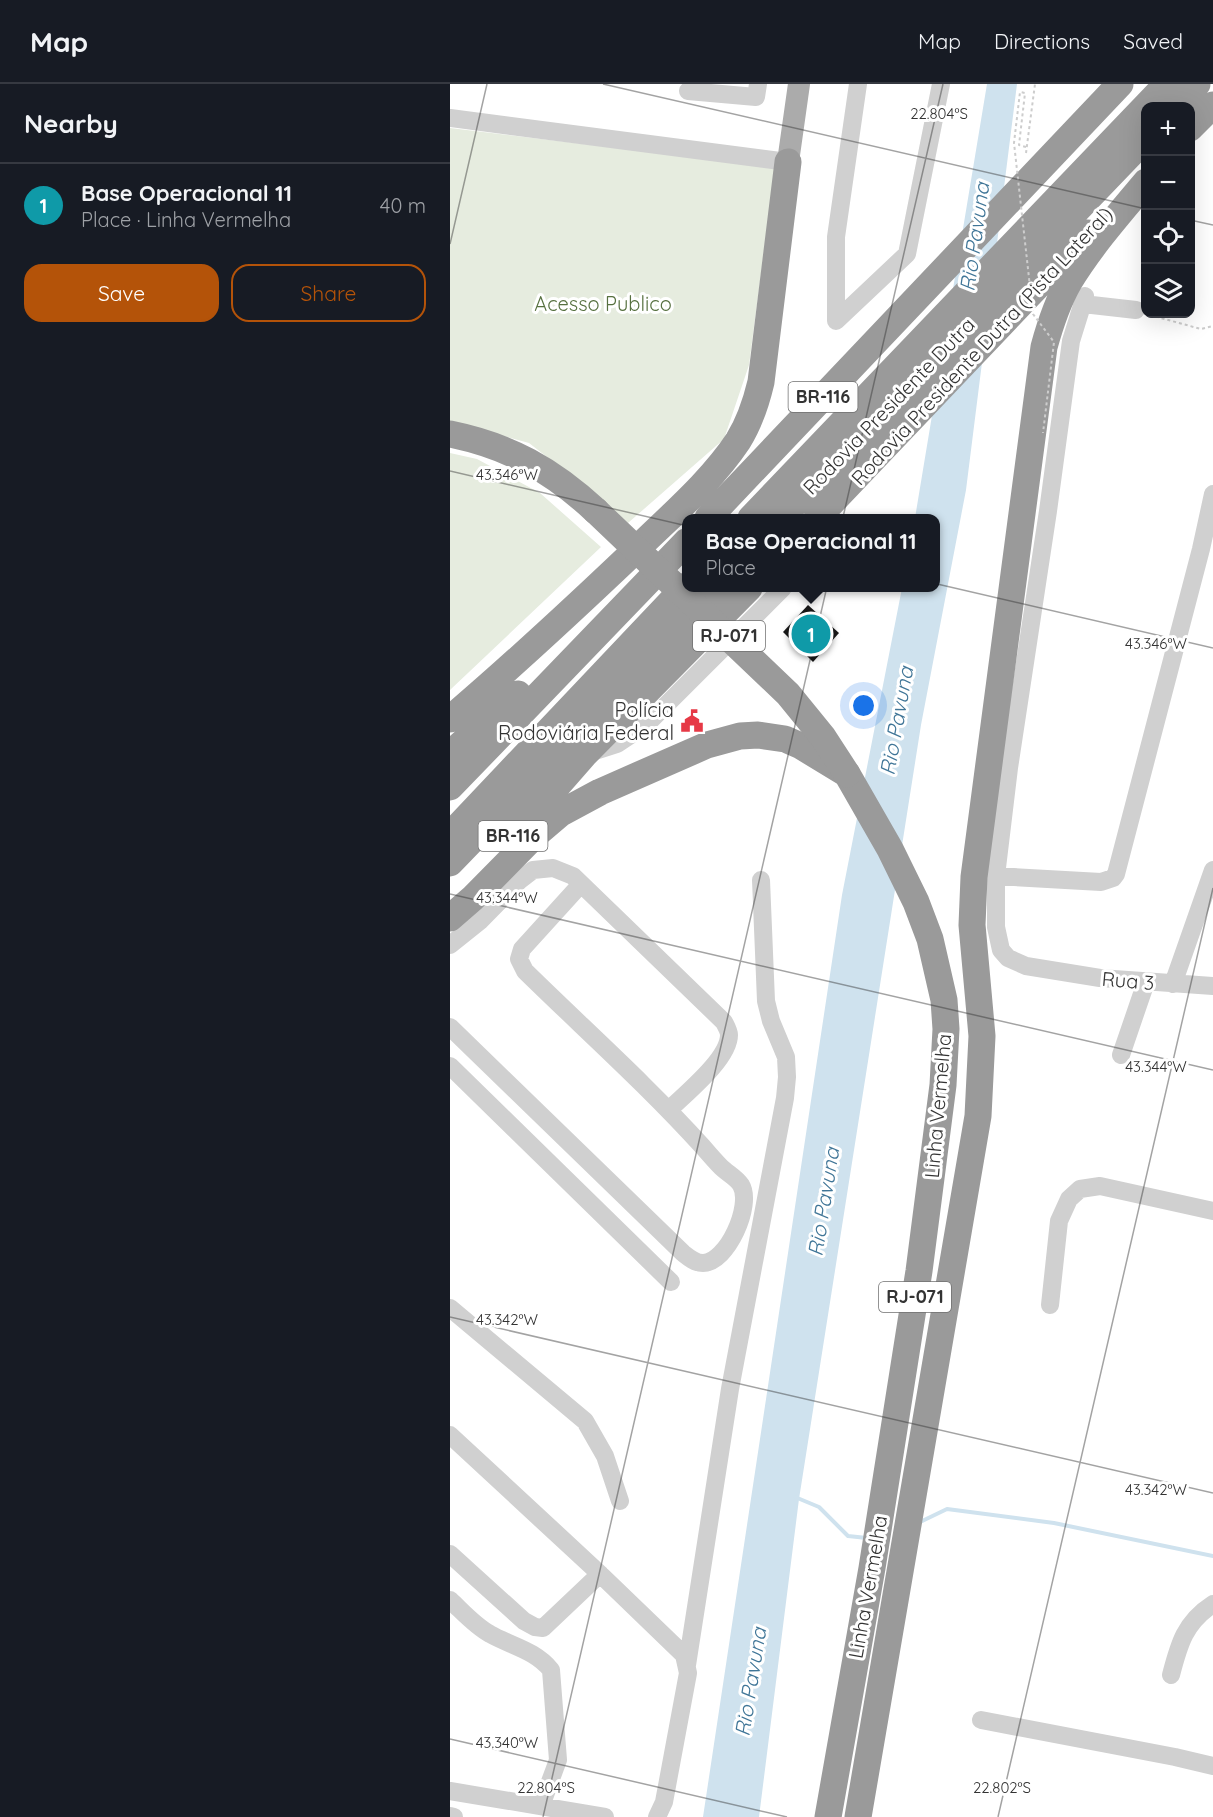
<!DOCTYPE html>
<meta charset="utf-8">
<style>
:root{--surface:#171b24;--page:#20242c;--text:#f1f3f6;--muted:#9ea1a6;--line:#363941;--accent:#b45309}
body{margin:0;font-family:Quicksand,sans-serif;background:var(--page);color:var(--text)}
.controls{position:absolute;right:18px;top:18px;display:grid;overflow:hidden;border-radius:12px;box-shadow:0 6px 24px #0002}
.controls button{width:54px;height:54px;display:grid;place-items:center;padding:0;border:0;border-bottom:2px solid var(--line);background:var(--surface);color:var(--text);font:30px sans-serif}
.you{position:absolute;left:414px;top:622px;width:21px;height:21px;margin:-15px;border:4px solid #fff;border-radius:50%;background:#1a73e8;box-shadow:0 0 0 9px #1a73e833}
.badge{display:grid;place-items:center;width:39px;height:39px;border-radius:50%;background:var(--accent);color:#fff;font-size:20px;font-weight:700}
.pin{position:absolute;translate:-50% -50%;border:3px solid #fff;box-shadow:0 2px 6px #0006}
.popup{position:absolute;left:232px;top:430px;width:258px;height:78px;box-sizing:border-box;display:grid;place-content:center;border-radius:12px;background:var(--surface);filter:drop-shadow(0 2px 4px #0005);font-size:20px;white-space:nowrap;color:var(--muted)}
.popup b{font-size:22px;color:var(--text)}
.popup::after{content:'';position:absolute;left:50%;top:100%;margin-left:-12px;border:12px solid transparent;border-top-color:var(--surface)}
.list{margin:0;padding:0;list-style:none}
h2{display:flex;justify-content:space-between;align-items:center;height:78px;margin:0;padding:0 24px;font-size:26px}
h2 small{font-size:20px;font-weight:400;color:var(--muted)}
.list li{display:grid;grid-template-columns:39px 1fr auto;gap:18px;align-items:center;box-sizing:border-box;height:84px;padding:0 24px;border-top:2px solid var(--line)}
.list b{display:block;font-size:22px;white-space:nowrap}
.list p{margin:0;font-size:20px;white-space:nowrap;color:var(--muted)}
.list em{font-size:20px;font-style:normal;color:var(--muted)}
.actions{display:flex;gap:12px;padding:18px 24px}
.actions a{flex:1;padding:14px 0;border:2px solid var(--accent);border-radius:18px;text-align:center;font-size:21px;color:var(--accent)}
.actions .main{background:var(--accent);color:#fff}
.icon{flex:none;width:33px;height:33px;fill:none;stroke:currentColor;stroke-width:2;stroke-linecap:round;stroke-linejoin:round}
.map{position:relative;flex:none;width:763px;height:1733px;overflow:hidden}
header{display:flex;align-items:center;gap:36px;box-sizing:border-box;height:84px;padding:0 30px;background:var(--surface);border-bottom:2px solid var(--line)}
header strong{font-size:28px}
nav{display:flex;gap:33px;margin-inline-start:auto;font-size:21px}
main{display:flex}
aside{flex:1;background:var(--surface)}
.map>svg:first-child{display:block}
.green{fill:#e6ecdf}
.water{fill:#cfe2ee}
.lines{fill:none;stroke-linecap:round;stroke-linejoin:round}
.stream{stroke:#cfe2ee;stroke-width:4}
.building{fill:#1a1a1a}
.path{stroke:#cdcdcd;stroke-width:2;stroke-dasharray:3 3;stroke-linecap:butt}
.minor{stroke:#d0d0d0;stroke-width:18}
.major{stroke:#ababab;stroke-width:22}
.highway{stroke:#9a9a9a;stroke-width:27}
.path-bridge{stroke:#cdcdcd;stroke-width:2;stroke-dasharray:3 3;stroke-linecap:butt}
.highway-bridge{stroke:#9a9a9a;stroke-width:27}
.ticks{fill:none;stroke:#333;stroke-width:1.5;stroke-opacity:0.45}
.labels{text-anchor:middle;stroke-width:6;stroke-linejoin:round;paint-order:stroke}
.shield{fill:#fff;stroke:#707070;stroke-width:1.5}
.shield-label{font-size:18px;font-weight:bold;fill:#333}
.park-label{font-size:20px;fill:#56703f;stroke:#fff}
.street-label{font-size:20px;fill:#333;stroke:#fff}
.poi-label{font-size:20px;fill:#333;stroke:#fff;text-anchor:end}
.water-label{font-size:21px;font-style:italic;fill:#3f7597;stroke:#fff}
.ticks-label{font-size:15px;text-anchor:middle;fill:#333;stroke:#fff;stroke-width:6;stroke-linejoin:round;paint-order:stroke}
</style>
<header>
<strong>Map</strong>
<nav><a>Map</a><a>Directions</a><a>Saved</a></nav>
</header>
<main>
<aside>
<h2>Nearby<small></small></h2>
<ul class="list">
<li><span class="badge" style="background:#0f9aa8">1</span><div><b>Base Operacional 11</b><p>Place · Linha Vermelha</p></div><em>40 m</em></li>
</ul>
<div class="actions"><a class="main">Save</a><a>Share</a></div>
</aside>
<div class="map">
<svg width="763" height="1733" viewBox="0 0 763 1733">
<rect width="100%" height="100%" fill="#fff"/>
<!-- green -->
<path class="green" d="M0,44l325,39 -26,198 -25,74 -96,84 -31,-27 -68,-53 -79,-22z
M0,369l27,6 63,34 61,54 -151,143z"/>
<!-- water -->
<path class="water" d="M537,0h30l-51,406 -45,235 -122,774 -40,318h-56l139,-922 60,-307h33v-70h-20z"/>
<g class="lines">
<!-- stream -->
<path class="stream" d="M345,1413l24,10 29,29 19,2
M468,1439l29,-14 107,14 159,33"/>
</g>
<!-- building -->
<path class="building" d="M358,521l31,28 -26,29 -30,-30z"/>
<g class="lines">
<!-- path -->
<path class="path" d="M576,69l9,-69
M700,231l51,14 12,-3"/>
<!-- minor -->
<path class="minor" d="M408,0l-22,153v84l71,-67 34,-170
M238,7l68,6 2,-13
M0,34l338,44
M635,212l-14,45 -23,170 -39,257 -13,108v51l5,23 7,8 18,8 74,12 113,8
M633,220l53,6
M139,669l28,-9 30,-20 136,-136
M546,792l105,6 12,-4 3,-4 85,-325 12,-55
M0,861l30,-24 40,-41 13,-10 20,-2 20,8 151,146c2,4 5,9 5,13 0,24 -44,59 -60,75
M723,900l40,-114
M0,943l233,226c5,4 12,10 20,10 24,0 50,-58 38,-78 -4,-7 -14,-12 -20,-18 -6,-6 -12,-13 -18,-20 -56,-62 -119,-118 -178,-176l-6,-12 3,-10 59,-65
M671,971l25,-73
M0,982l221,216
M600,1221l9,-84 10,-22 11,-10 20,-3 113,25
M0,1224l135,113 20,35 15,45
M0,1351l150,139 84,81 4,18 -24,129 -7,15
M0,1470l74,67 11,6 8,1 57,-54
M0,1516c12,11 25,26 40,34 21,12 45,16 61,36l7,90 -17,46
M237,1581l43,-276 55,-291 2,-21 -1,-20 -15,-36 -5,-20 -5,-121
M721,1591c8,-31 14,-53 42,-71
M531,1636l194,37 38,9
M0,1707l155,26
M0,1732l4,1"/>
<!-- major -->
<path class="major" d="M338,78l11,-78"/>
<!-- highway -->
<path class="highway" d="M725,22l22,-22
M740,44l23,-23
M0,350c59,12 102,36 146,77
M258,434l412,-434
M301,434l416,-434
M331,434l365,-380
M367,434l271,-285
M0,635c66,-56 129,-115 192,-175 33,-32 70,-64 96,-103 12,-19 18,-38 23,-59l27,-220
M0,670l68,-60
M0,703l236,-245
M0,751l236,-249
M64,751l70,-80 165,-167
M0,779l265,-275
M0,834l23,-20 61,-62 27,-23 39,-21 107,-47 33,-9 18,-1 27,4 16,7 46,28 43,75 26,53 14,37 14,61 2,29 -3,56 -24,186 -47,297 -44,249
M408,1733l120,-701 4,-80 -10,-111 2,-48 70,-530c6,-22 13,-44 25,-65 22,-36 50,-68 77,-100"/>
<!-- path-bridge -->
<path class="path-bridge" d="M576,63l-7,-2 6,-52 -5,-1 -6,51 19,171 21,28 -11,91"/>
<!-- highway-bridge -->
<path class="highway-bridge" d="M146,427l192,183 35,43 24,37"/>
</g>
<!-- ticks -->
<path class="ticks" d="M153,0l543,125M740,136l23,5M0,160l37,-160M0,387l763,177M0,810l763,176M0,1233l763,176M0,1655l337,78M93,1733l400,-1733M548,1733l215,-929"/>
<!-- icons -->
<defs>
<g id="civic-bare" transform="scale(1.8)"><path d="M-.6-6.5H3V-4.5H.6V-3L4-1V1h2V6H-6V1h2V-1L-.6-3ZM-1.2 2.5V6h2.4V2.5Z" fill="#e63946" stroke="#fff" stroke-width="2.5" paint-order="stroke"/></g>
</defs>
<g fill-rule="evenodd">
<use href="#civic-bare" x="242" y="637"/>
</g>
<g class="labels">
<!-- shield labels -->
<g class="shield">
<rect x="338.5" y="298" width="69" height="30" rx="4.5"/>
<rect x="243" y="537" width="72" height="30" rx="4.5"/>
<rect x="28.5" y="737" width="69" height="30" rx="4.5"/>
<rect x="429" y="1198" width="72" height="30" rx="4.5"/>
</g>
<g class="shield-label">
<text x="373" y="319">BR-116</text>
<text x="279" y="558">RJ-071</text>
<text x="63" y="758">BR-116</text>
<text x="465" y="1219">RJ-071</text>
</g>
<!-- park labels -->
<g class="park-label">
<text x="153" y="227">Acesso Publico</text>
</g>
<!-- street labels -->
<g class="street-label">
<text transform="translate(532 262) rotate(-47)" y="7">Rodovia Presidente Dutra (Pista Lateral)</text>
<text transform="translate(439 322) rotate(-46)" y="7">Rodovia Presidente Dutra</text>
<text transform="translate(678 897) rotate(5)" y="7">Rua 3</text>
<text transform="translate(488 1022) rotate(-85)" y="7">Linha Vermelha</text>
<text transform="translate(418 1503) rotate(-80)" y="7">Linha Vermelha</text>
</g>
<!-- poi labels -->
<g class="poi-label">
<text x="224" y="633">Polícia<tspan x="224" dy="23">Rodoviária Federal</tspan></text>
</g>
<!-- water labels -->
<g class="water-label">
<text transform="translate(525 153) rotate(-82)" y="7">Rio Pavuna</text>
<text transform="translate(447 637) rotate(-80)" y="7">Rio Pavuna</text>
<text transform="translate(374 1118) rotate(-81)" y="7">Rio Pavuna</text>
<text transform="translate(301 1598) rotate(-81)" y="7">Rio Pavuna</text>
</g>
</g>
<g class="ticks-label">
<text x="489" y="35">22.804°S</text>
<text x="57" y="396">43.346°W</text>
<text x="706" y="565">43.346°W</text>
<text x="57" y="819">43.344°W</text>
<text x="706" y="988">43.344°W</text>
<text x="57" y="1241">43.342°W</text>
<text x="706" y="1411">43.342°W</text>
<text x="57" y="1664">43.340°W</text>
<text x="96" y="1709">22.804°S</text>
<text x="552" y="1709">22.802°S</text>
</g>
</svg>
<div class="controls">
<button>+</button>
<button>−</button>
<button><svg class="icon" aria-label="locate" viewBox="0 0 24 24"><circle cx="12" cy="12" r="6"/><path d="M12 2v4M12 18v4M2 12h4M18 12h4"/></svg></button>
<button><svg class="icon" aria-label="layers" viewBox="0 0 24 24"><path d="M12 4l9 5-9 5-9-5zM3 14l9 5 9-5"/></svg></button>
</div>
<div class="you"></div>
<div class="pin badge" style="left:361px;top:550px;background:#0f9aa8">1</div>
<div class="popup"><b>Base Operacional 11</b>Place</div>
</div>
</main>
